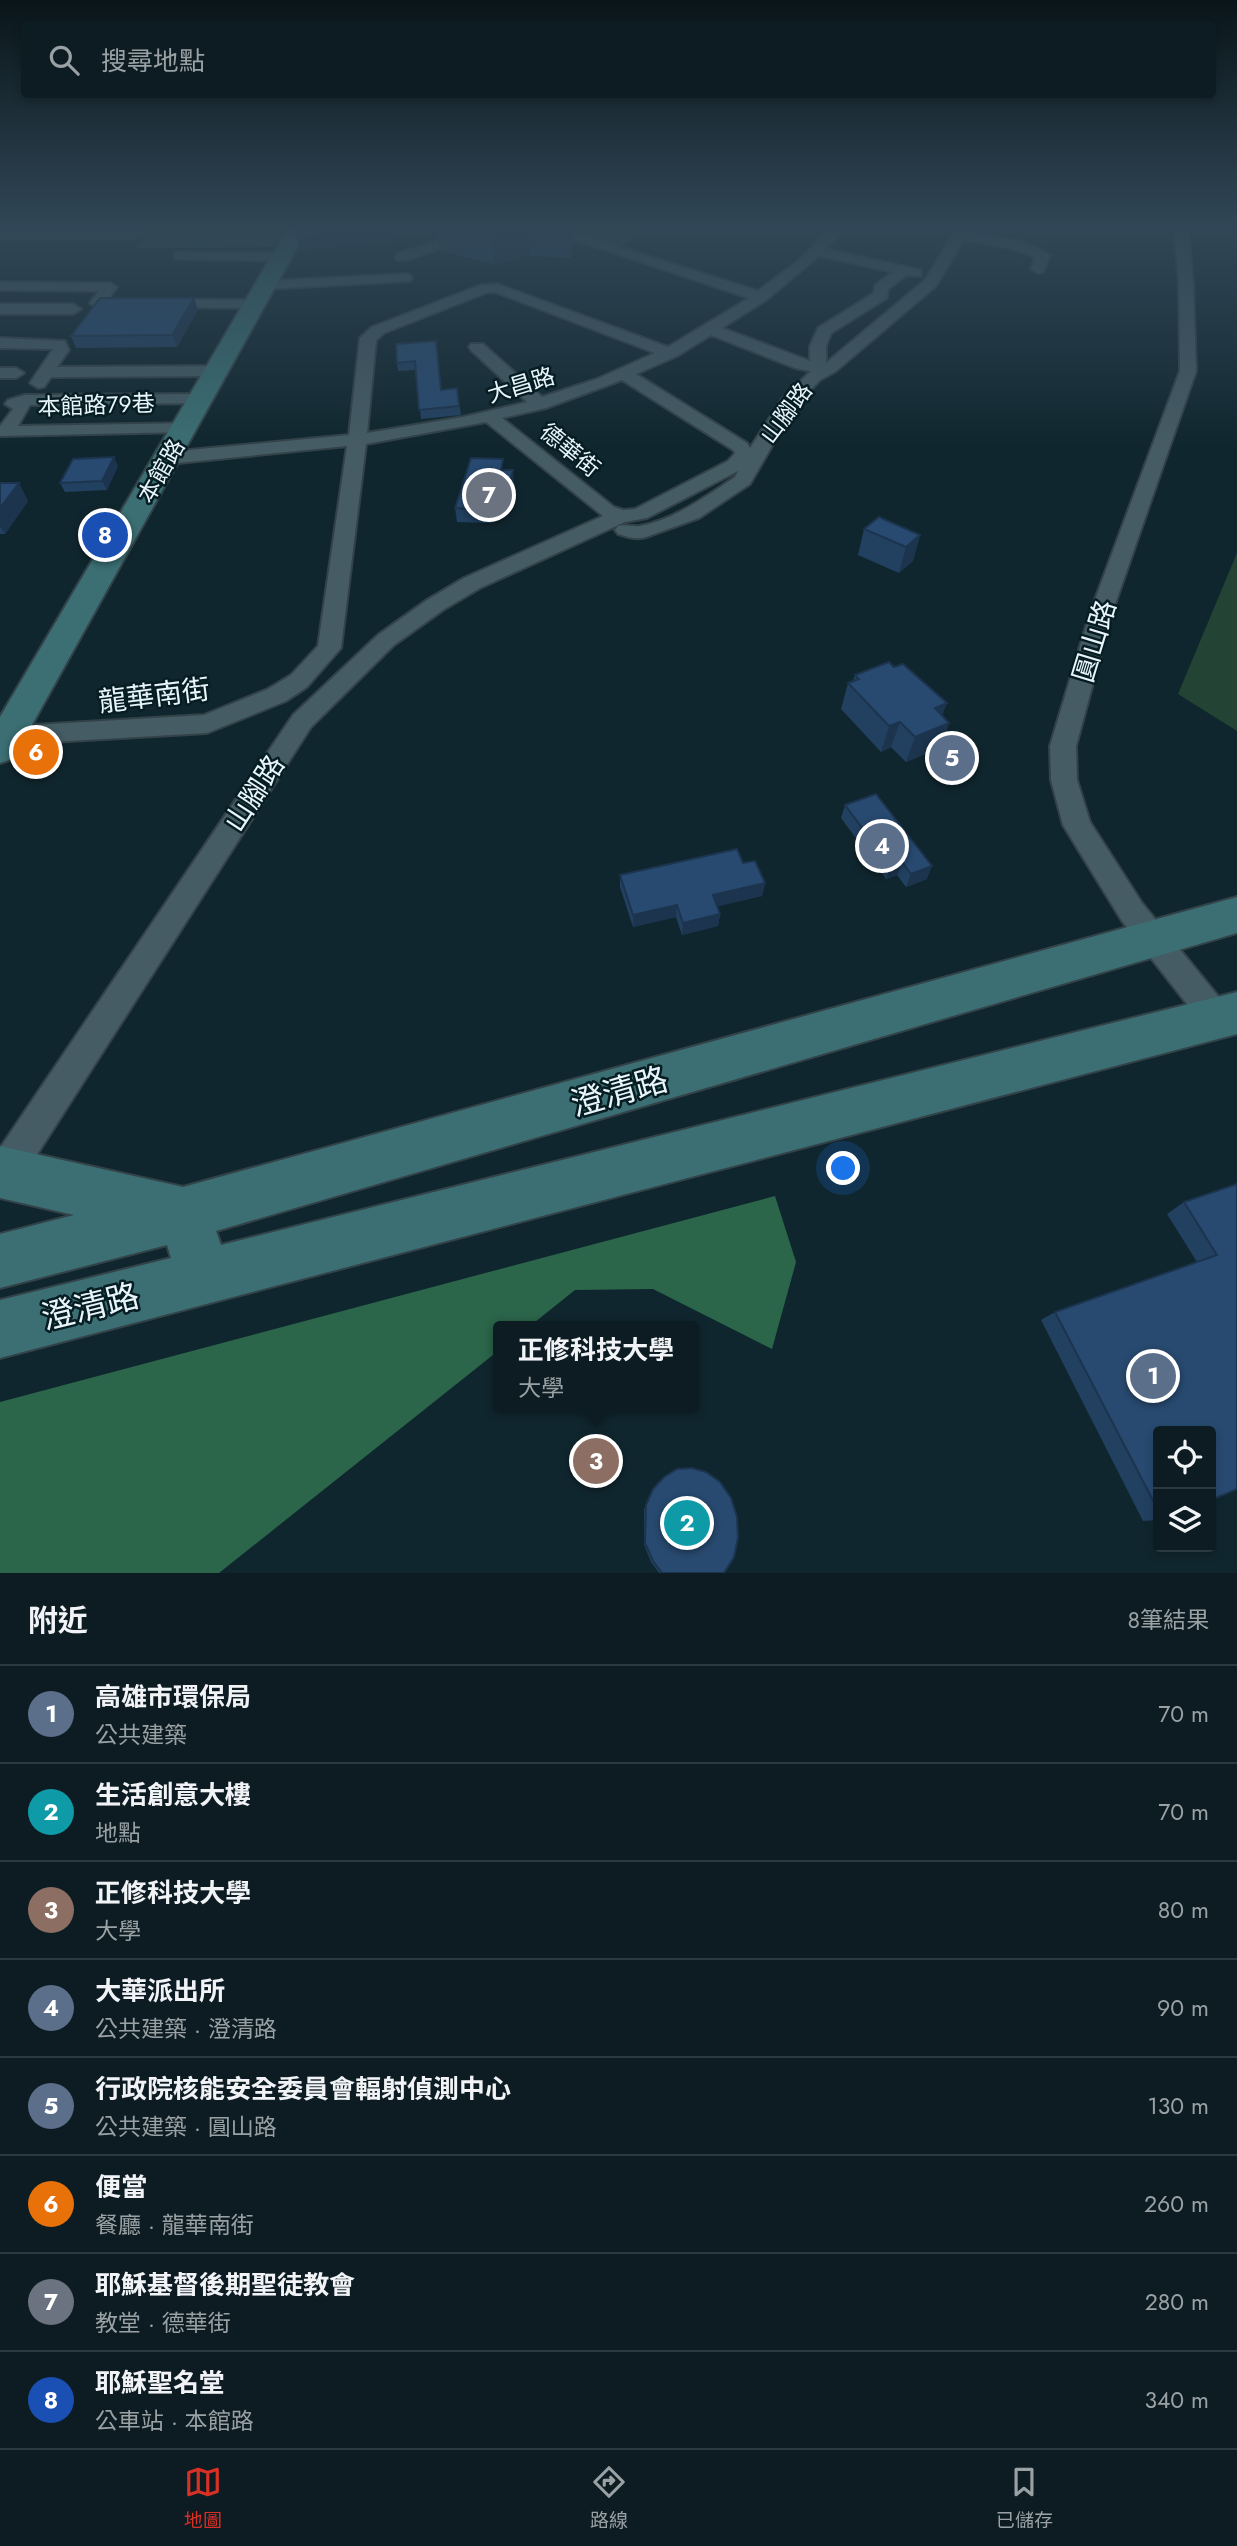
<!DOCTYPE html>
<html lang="zh-TW">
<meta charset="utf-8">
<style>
:root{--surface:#0c1c22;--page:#15252a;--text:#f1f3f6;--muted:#9aa1a5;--line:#2c3a40;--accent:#d93025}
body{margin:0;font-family:Jost,"Noto Sans TC",sans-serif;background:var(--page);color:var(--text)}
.controls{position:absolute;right:21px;bottom:21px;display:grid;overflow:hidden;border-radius:7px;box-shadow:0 4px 10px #0003}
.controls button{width:63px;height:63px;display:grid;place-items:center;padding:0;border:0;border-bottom:2px solid var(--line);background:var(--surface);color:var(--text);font:35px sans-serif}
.you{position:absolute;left:844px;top:1169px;width:24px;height:24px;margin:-18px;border:5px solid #fff;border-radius:50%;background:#1a73e8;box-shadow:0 0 0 10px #1a73e833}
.badge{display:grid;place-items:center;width:46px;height:46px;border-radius:50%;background:var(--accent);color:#fff;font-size:23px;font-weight:700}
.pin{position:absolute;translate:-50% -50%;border:4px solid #fff;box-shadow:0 2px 7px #0006}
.popup{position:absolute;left:493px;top:1321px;width:206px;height:91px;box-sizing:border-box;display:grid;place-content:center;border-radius:7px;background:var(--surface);filter:drop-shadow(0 2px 5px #0005);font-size:23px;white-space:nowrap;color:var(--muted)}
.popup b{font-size:26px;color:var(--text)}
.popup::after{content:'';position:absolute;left:50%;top:100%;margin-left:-14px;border:14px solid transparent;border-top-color:var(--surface)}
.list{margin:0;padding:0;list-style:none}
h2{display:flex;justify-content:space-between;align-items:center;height:91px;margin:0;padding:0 28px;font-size:30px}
h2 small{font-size:23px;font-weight:400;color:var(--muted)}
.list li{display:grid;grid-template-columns:46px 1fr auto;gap:21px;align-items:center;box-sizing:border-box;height:98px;padding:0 28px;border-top:2px solid var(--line)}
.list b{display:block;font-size:26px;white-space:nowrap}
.list p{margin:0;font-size:23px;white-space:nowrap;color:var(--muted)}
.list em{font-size:23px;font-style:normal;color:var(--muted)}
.icon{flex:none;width:38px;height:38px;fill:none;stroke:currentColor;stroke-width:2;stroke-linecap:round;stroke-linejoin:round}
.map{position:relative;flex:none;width:1237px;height:1573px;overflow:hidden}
.search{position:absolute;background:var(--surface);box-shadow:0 4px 10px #0003;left:21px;right:21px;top:21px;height:77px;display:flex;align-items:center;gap:18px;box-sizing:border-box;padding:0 24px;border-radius:7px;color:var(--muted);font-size:26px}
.sheet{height:875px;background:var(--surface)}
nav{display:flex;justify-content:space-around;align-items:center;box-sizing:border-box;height:98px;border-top:2px solid var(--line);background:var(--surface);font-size:19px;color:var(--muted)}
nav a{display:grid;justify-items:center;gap:4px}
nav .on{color:var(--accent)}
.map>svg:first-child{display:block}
.green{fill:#234434}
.forest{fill:#2b654a}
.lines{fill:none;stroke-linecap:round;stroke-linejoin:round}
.street-casing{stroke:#334248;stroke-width:4}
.secondary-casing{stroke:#334248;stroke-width:4}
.street{fill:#455c64;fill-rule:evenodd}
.secondary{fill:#3b6f73;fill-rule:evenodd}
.wall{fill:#224060}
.shaded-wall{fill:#1c344e}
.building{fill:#284a70;stroke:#1c344e;stroke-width:2}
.labels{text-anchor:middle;stroke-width:5;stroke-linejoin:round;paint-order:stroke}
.far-street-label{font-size:23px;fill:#e8f5fa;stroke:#071d24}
.street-label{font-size:28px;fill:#e8f5fa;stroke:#071d24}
.near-street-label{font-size:33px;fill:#e8f5fa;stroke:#071d24}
</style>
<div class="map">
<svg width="1237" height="1573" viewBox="0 0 1237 1573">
<rect width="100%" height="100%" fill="#10262e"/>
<!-- green -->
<path class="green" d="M152,228h137l-11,19 -142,1z
M558,228h92l-30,19z
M1237,553v178l-59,-37z"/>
<!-- forest -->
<path class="forest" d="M775,1196l21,66 -24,87 -119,-60 -78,1 -45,36h-32v25l-279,222h-219v-171z"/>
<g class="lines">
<!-- street casing -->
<g class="street-casing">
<path id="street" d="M478,228h21l-92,32h-10l-2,-3 2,-3z
M539,228h21l198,63 41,-31 32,-32h14l-19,21 95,21v6l-14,-1 -19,14 -1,9 -56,35 -5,13v17l99,-83 32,-52h14l-3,4 50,9 20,7 12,8 -7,16 -5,1 -7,-4 4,-11c-22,-12 -47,-14 -71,-18l-28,46 -100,85 -16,9 -25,26 -45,78 -51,34 -53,19c-10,3 -18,0 -28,-3l-3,-4 3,-4c8,-2 14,1 22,0 36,-7 66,-30 95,-49l3,-6 -91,47 -22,4 -145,66 -37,22 -49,35 -83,82 -298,465 -13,5v-49l293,-433 85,-80 49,-35 37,-22 139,-62 -117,-94 -120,22 -25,204 -34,39 -21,14 -79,32 -207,12v-18l204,-12 64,-26 23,-14 27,-29 29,-200 -179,18 -9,-6 9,-6 181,-17 11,-97 12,-11 109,-42 16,-1 171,63 81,-49zM819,256l74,16 -18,13 -1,8 -56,35 -8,18v15l-88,-33 44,-28zM488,292h7l160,61 -58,26 -55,18 -59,-53h-12l-2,3 2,3 56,52 -64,15 -96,16 9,-93 8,-7zM711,335l84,33 16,3 -29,28 -32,49 -3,-5 -111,-69 41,-18zM622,380l111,70 2,3 -7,8 -93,48 -12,1 -9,-3 -112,-89 44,-10z
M1174,228h14l5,55 3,88 -84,242 -36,133 1,34 13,42 52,81 85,104 5,10 -5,10 -11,5 -11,-5 -83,-106 -59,-96 -12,-45 -1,-34 40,-133 90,-242 -1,-88z
M0,230h137l7,4 -7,4h-137z
M180,252l103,1 7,4 -7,4 -108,-2v-6z
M405,274l5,1 2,3 -2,3 -143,8 -7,-4 7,-4z
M0,282l110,1 7,4 -9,12 149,1 7,4 -7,4 -160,-1 -7,-4 9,-12 -99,-1z
M0,304h73l8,5 -8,5h-73z
M0,338l65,3 4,9 -12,17 161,-1 8,5 -8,5 -167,1 -7,10 -6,1 -8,-5 23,-34 -53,-1z
M0,368h16l8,5 -8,5h-16z
M202,394l9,5 -3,4 -178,2 -12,21 174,-3 3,4 -3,4 -6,1 -186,4v-10l13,-17 -8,-5 3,-4 17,-5z"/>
</g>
<!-- secondary casing -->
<g class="secondary-casing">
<path id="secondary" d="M288,228h20l-295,531 -13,4v-46z
M1237,897v36l-1021,298 5,14 1016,-253v42l-1237,324v-58l171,-42 -4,-13 -167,43v-54l74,-19 -74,-17v-52l183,41z"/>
</g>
<!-- street -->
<use href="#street" class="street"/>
<!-- secondary -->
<use href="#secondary" class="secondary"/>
</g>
<!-- wall -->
<path class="wall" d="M437,228h134l1,24 -1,6 -41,-2 -36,8 -54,-13z
M194,298l4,12 -21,37 -101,1 -5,-12z
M436,341l5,49 16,-2 4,27 -40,4 -5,-49 -18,1 -1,-8z
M118,466l-11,24 -42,2 -5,-9z
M505,470l9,14 -5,22 -12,-1 -5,18 -35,-1 -2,-14z
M0,483l28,18 -23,33h-5z
M864,529l56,6 -7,26 -14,12 -41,-18z
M855,675l88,41 6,7 -9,25 -34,14 -15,-15 -10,5 -40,-43 7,-26 5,-2z
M845,805l82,74 -21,8 -9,-12 -11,4 -45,-61z
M743,863l22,20 -3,13 -45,10 3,8 -2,12 -36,9 -6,-18 -43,10 -13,-40v-12z
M1237,1184v305l-79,-58v89l-15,1 -102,-201 14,-8 142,-50 -30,-48 17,-12z
M653,1489l71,84h-65l-8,-11 -7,-17v-36z"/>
<!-- shaded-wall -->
<path class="shaded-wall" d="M379,228h10l3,14 -92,9 -3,-15z
M490,228h39l1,28 -36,8z
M570,228h1l1,24 -1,6z
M194,298l4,12 -21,37 -5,-12z
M114,457l4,9 -11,24 -5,-9z
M513,470l1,14 -5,22 -1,-14z
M19,483l9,18 -23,33 -5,-8v-18z
M495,492l2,13 -5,18 -2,-13z
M920,535l-7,26 -14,12 7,-26z
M947,703l-9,24 11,-4 -9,25 -34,14 9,-25 20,-29z
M900,722l-9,25 -10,5 8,-26z
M902,862l-5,13 -11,4 5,-13z
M932,866l-5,13 -21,8 5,-13z
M765,883l-3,13 -51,12 2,-13z
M677,905l-1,12 -43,10v-12z
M720,914l-2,12 -36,9 1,-12z"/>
<!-- building -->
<path class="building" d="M300,228h79l-82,8z
M100,298h94l-22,37 -101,1z
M436,341l5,49 16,-2 2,18 -40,4 -4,-49 -18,2 -1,-19z
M114,457l-12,24 -42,2 13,-24z
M471,458l32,1 -2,11h12l-5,22h-13l-5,18 -35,-2z
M0,483h19l-19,25z
M879,517l41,18 -14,12 -42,-18z
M889,662l5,5 9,-3 44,39 -12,5 14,15 -34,14 -15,-15 -11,4 -41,-43 11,-4 -4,-4z
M876,794l56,72 -21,8 -9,-12 -11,4 -46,-61z
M737,849l6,14 12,-2 10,22 -52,12 7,19 -37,9 -6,-18 -44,10 -13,-40z
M1237,1184v305l-26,11v-69h-53v79l-103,-198 162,-57 -33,-53z
M692,1468l14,4 14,10 11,16 6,19 1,21 -4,19 -10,16h-62l-9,-12 -8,-18 1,-38 7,-16 11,-12 13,-8z"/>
<!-- sky -->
<linearGradient id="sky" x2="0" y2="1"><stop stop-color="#091519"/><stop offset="0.51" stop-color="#314757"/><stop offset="1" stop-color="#314757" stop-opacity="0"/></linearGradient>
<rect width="1237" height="448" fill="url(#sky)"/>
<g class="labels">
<!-- far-street labels -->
<g class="far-street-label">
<text transform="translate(521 385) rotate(-17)" y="8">大昌路</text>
<text transform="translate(96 405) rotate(-2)" y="8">本館路79巷</text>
<text transform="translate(786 413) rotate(-53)" y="8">山腳路</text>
<text transform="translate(570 450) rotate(39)" y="8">德華街</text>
<text transform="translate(161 471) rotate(-60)" y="8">本館路</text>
</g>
<!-- street labels -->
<g class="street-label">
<text transform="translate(1094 641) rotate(-73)" y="10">圓山路</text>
<text transform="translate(154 695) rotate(-7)" y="10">龍華南街</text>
<text transform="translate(254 793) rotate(-57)" y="10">山腳路</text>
</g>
<!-- near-street labels -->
<g class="near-street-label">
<text transform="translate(619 1091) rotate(-16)" y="12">澄清路</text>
<text transform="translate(90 1306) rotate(-14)" y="12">澄清路</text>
</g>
</g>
</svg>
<div class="controls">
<button><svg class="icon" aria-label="locate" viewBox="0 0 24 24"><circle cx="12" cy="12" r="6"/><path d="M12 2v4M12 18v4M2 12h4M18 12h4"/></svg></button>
<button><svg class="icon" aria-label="layers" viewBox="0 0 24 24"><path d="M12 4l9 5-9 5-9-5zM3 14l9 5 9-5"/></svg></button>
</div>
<div class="you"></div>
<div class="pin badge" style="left:1153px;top:1376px;background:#5c6f8a">1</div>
<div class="pin badge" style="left:687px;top:1523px;background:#0f9aa8">2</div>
<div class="pin badge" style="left:596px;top:1461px;background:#8d6e63">3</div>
<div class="popup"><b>正修科技大學</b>大學</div>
<div class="pin badge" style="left:882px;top:846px;background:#5c6f8a">4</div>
<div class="pin badge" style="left:952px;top:758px;background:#5c6f8a">5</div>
<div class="pin badge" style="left:36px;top:752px;background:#e8710a">6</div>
<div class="pin badge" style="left:489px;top:495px;background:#6b7280">7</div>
<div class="pin badge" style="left:105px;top:535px;background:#1a4fb4">8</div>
<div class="search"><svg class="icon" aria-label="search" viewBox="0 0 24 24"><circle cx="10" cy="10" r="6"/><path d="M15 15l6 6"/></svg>搜尋地點</div>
</div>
<section class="sheet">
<h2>附近<small>8筆結果</small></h2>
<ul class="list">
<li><span class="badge" style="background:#5c6f8a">1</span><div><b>高雄市環保局</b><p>公共建築</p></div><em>70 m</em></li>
<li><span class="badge" style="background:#0f9aa8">2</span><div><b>生活創意大樓</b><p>地點</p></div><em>70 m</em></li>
<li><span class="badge" style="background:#8d6e63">3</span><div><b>正修科技大學</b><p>大學</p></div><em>80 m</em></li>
<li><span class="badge" style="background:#5c6f8a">4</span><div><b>大華派出所</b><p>公共建築 · 澄清路</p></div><em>90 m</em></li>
<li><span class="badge" style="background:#5c6f8a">5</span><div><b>行政院核能安全委員會輻射偵測中心</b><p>公共建築 · 圓山路</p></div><em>130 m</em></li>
<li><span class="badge" style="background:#e8710a">6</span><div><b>便當</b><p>餐廳 · 龍華南街</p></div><em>260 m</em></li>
<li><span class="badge" style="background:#6b7280">7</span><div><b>耶穌基督後期聖徒教會</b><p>教堂 · 德華街</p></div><em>280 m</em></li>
<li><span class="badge" style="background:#1a4fb4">8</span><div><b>耶穌聖名堂</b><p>公車站 · 本館路</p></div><em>340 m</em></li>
</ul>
</section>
<nav>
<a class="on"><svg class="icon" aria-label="map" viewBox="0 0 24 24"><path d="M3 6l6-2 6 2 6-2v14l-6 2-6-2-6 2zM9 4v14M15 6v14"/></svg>地圖</a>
<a><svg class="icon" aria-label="directions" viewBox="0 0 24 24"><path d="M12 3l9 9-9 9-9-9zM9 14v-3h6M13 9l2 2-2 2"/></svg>路線</a>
<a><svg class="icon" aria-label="saved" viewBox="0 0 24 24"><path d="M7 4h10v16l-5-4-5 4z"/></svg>已儲存</a>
</nav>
